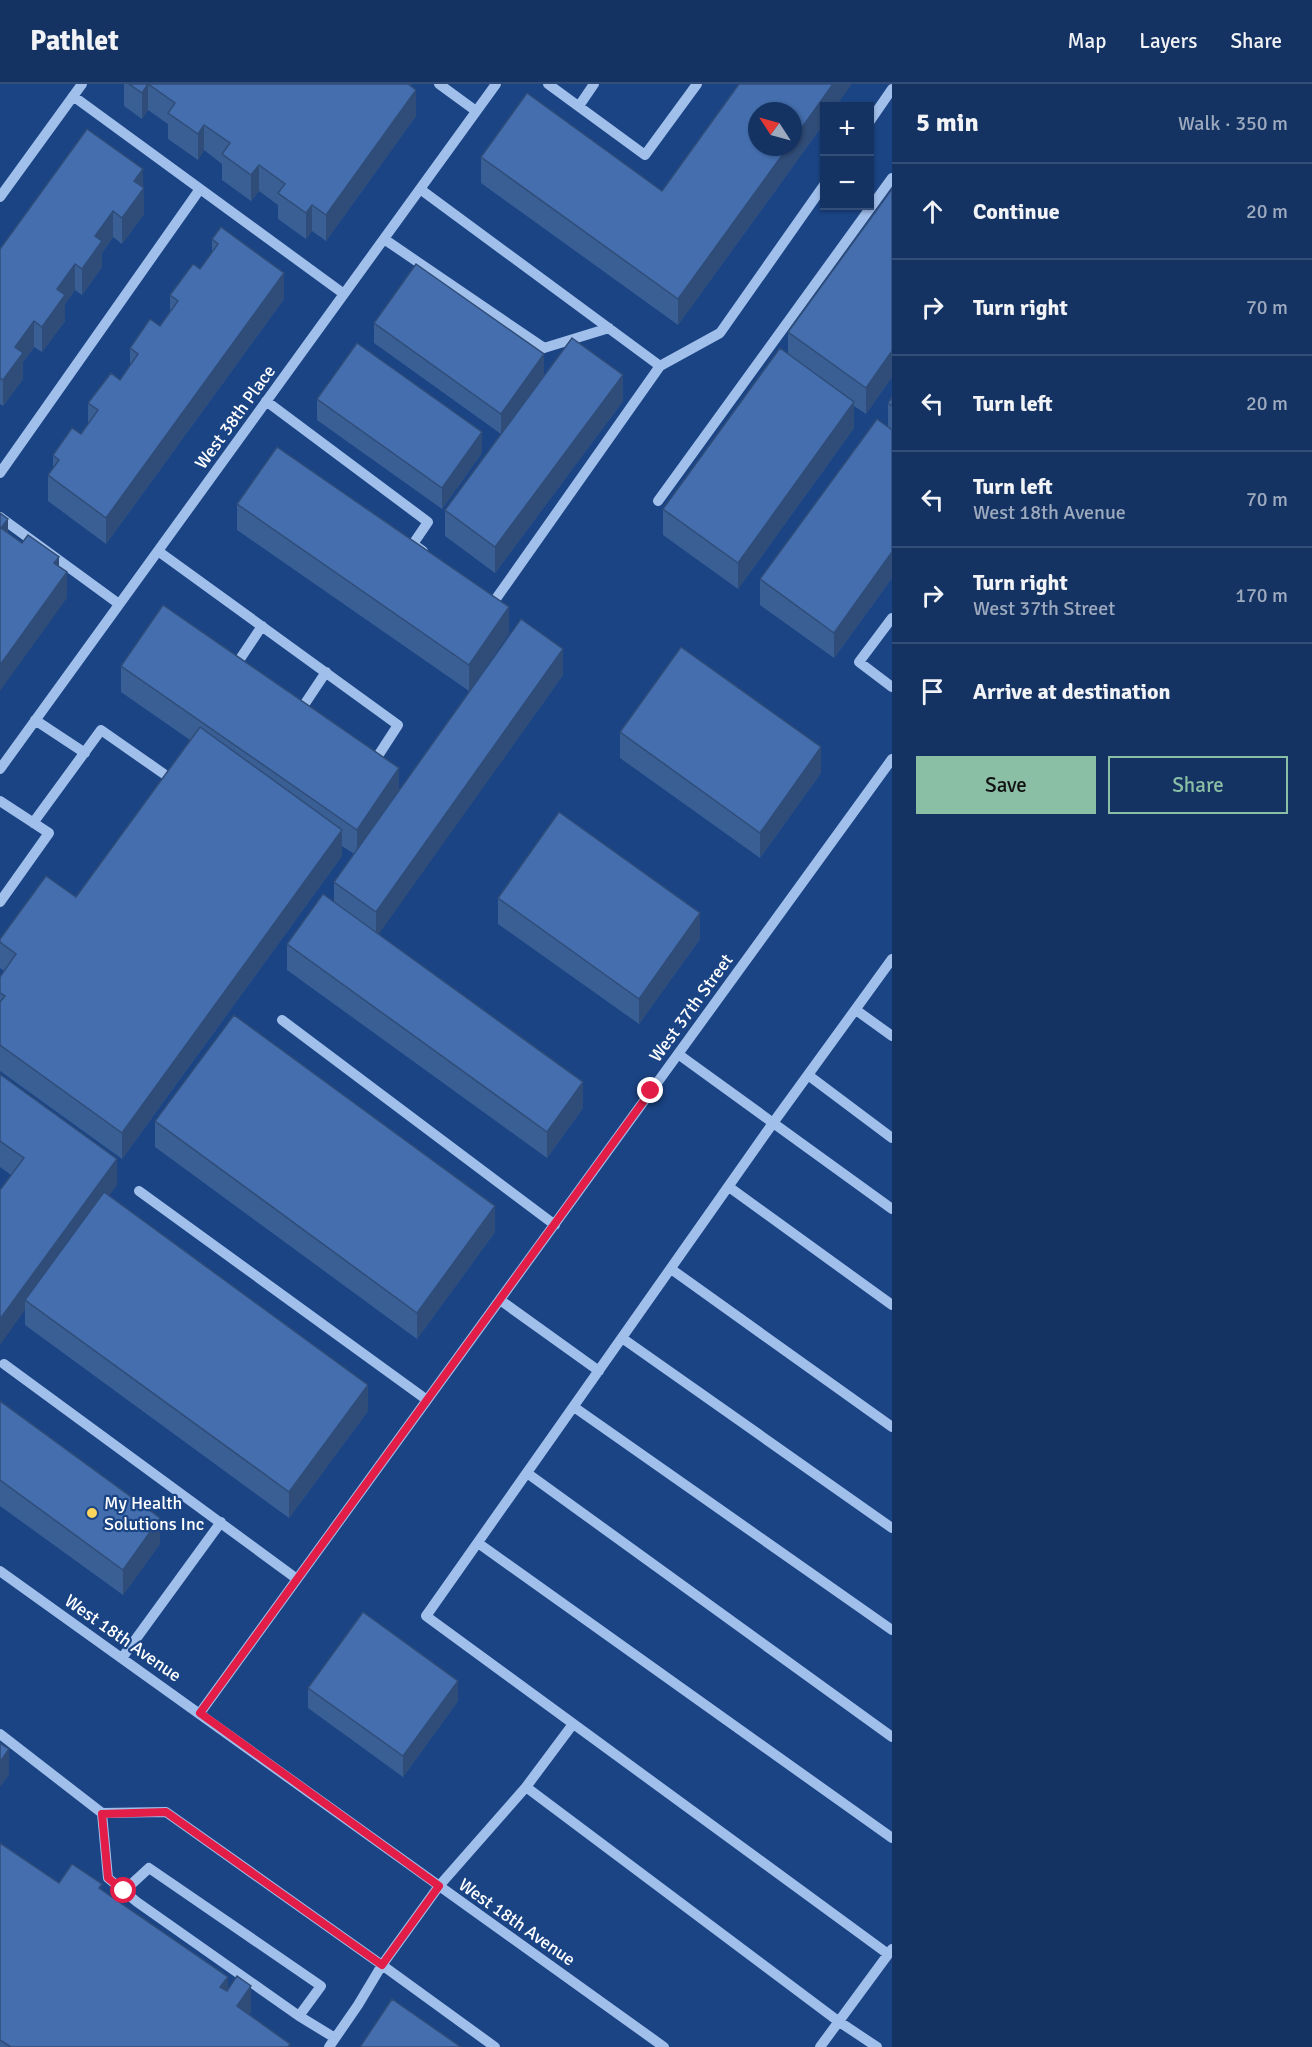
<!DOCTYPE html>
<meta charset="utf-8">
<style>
:root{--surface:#143363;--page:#213f6c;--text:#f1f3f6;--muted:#9daabe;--line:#334e78;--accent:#8abfa5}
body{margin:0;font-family:Signika,sans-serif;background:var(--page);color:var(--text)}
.controls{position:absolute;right:18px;top:18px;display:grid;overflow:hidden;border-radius:0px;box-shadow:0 2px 4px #0004}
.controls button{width:54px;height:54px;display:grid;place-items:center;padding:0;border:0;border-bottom:2px solid var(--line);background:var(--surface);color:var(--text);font:30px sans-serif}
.compass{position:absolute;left:748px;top:18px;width:54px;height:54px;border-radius:50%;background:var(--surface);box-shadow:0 2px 4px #0004;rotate:306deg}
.stop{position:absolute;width:18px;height:18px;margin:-14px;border:4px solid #e11d48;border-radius:50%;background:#fff}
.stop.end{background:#e11d48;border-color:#fff;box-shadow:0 2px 6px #0008}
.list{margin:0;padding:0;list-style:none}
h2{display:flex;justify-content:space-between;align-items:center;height:78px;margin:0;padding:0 24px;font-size:26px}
h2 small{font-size:20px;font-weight:400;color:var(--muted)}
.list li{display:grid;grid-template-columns:39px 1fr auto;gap:18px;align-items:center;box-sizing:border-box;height:96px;padding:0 24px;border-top:2px solid var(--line)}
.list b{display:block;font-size:22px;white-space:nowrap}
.list p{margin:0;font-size:20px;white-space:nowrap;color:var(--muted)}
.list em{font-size:20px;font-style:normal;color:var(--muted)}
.actions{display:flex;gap:12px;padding:18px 24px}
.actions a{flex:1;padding:14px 0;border:2px solid var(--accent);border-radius:0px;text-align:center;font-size:21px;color:var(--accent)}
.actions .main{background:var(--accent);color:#111}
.icon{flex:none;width:33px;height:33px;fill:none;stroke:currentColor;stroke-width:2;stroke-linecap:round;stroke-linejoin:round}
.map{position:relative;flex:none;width:892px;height:1963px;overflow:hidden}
header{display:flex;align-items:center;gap:36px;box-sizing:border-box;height:84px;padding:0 30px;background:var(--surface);border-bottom:2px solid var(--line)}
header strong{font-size:28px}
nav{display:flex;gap:33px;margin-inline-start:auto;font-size:21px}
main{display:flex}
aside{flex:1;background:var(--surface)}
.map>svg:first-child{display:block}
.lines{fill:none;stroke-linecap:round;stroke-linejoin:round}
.minor{stroke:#a1bfeb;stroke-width:10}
.wall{fill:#3a5f95}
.shaded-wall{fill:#304d79}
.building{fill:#446ead;stroke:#304d79;stroke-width:1.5}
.route{stroke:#e11d48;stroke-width:8}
.poi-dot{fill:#fcd65d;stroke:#1b4484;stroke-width:2}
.labels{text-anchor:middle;stroke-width:4.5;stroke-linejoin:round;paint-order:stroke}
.street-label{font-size:18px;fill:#fff;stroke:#1b4484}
.poi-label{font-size:18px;fill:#fff;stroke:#1b4484;text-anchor:start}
</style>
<header>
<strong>Pathlet</strong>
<nav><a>Map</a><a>Layers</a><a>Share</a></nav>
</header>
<main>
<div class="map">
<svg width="892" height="1963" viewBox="0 0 892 1963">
<rect width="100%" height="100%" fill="#1b4484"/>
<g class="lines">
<!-- minor -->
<path class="minor" d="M439,0l37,27
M548,0l97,71 52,-71
M73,12l271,198
M579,22l15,-22
M870,37l22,-32
M420,105l240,177 -167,237 -7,-5
M0,113l82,-113
M384,155l160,109 65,-20
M660,282l60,-33 104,-148
M266,317l162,121 -15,22 10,7
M0,389l200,-284
M658,417l234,-323
M0,433l119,87
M158,467l240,174 -24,37
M892,534l-33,44 33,25
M240,575l22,-33
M302,624l24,-36
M35,636l50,33
M0,685l496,-685
M0,717l49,32 -49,69
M33,739l68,-93 63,44
M856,926l36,26
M282,936l273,205
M678,970l214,155
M808,991l84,63
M729,1103l163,118
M139,1107l288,209
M671,1185l221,158
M500,1216l99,71
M622,1254l270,190
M4,1280l293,215
M574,1323l318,223
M527,1389l365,264
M478,1459l414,295
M0,1487l664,476
M122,1574l99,-136
M200,1629l692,-954
M0,1650l102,79 64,-1 216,153 57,-79 87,-99 47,-63
M526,1703l312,234 39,26
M102,1729l6,65 29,24 162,114 36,22
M124,1807l25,-23 172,118 -22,30
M888,1870l-462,-338 347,-493 119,-164
M329,1963l29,-42 24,-40 113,82
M820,1963l72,-98"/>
</g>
<!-- wall -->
<path class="wall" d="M124,0h287l5,32 -90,125 -14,-10 -6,8 -28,-20v-14l-19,-14 -8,10 -29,-21v-16l-18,-14 -6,10 -30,-21v-15l-20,-14 -6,9 -18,-13z
M825,22v16l-147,203 -197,-142v-26l181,34z
M143,103l1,27 -22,30 -9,-7 -11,16v14l-20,28 -7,-5 -10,14v17l-23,31 -8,-5 -11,15v17l-20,27 -3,-2v-155z
M892,105v188l-26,37 -12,-8v22l-116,161 -75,-54v-26l125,-155v-22z
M212,155l72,60 -178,245 -58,-43v-26l5,-7v-13l28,-21 7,-11v-20l32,-23 10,-14v-18l30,-22 10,-14v-17l30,-26 12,-16z
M374,239l170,52 -34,48 113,-22 -128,172 -50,-37v-26l56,-76 -127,-91z
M892,313v181l-58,80 -74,-53v-26l128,-153v-23z
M317,315l165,54 -40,56 -125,-89z
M237,420l272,129 -40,58 -232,-161z
M121,582l278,125 164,-116 -185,259 205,174 -36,50 -260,-188v-26l47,-42v-20l20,-28 -12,-8v10l-220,303 -122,-88v-94l4,-6 -4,-3v-29l76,-42 114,-157 -69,-48z
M620,648l201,41 -61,85 -140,-100z
M498,814l202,41 -61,85 -141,-100z
M0,990l117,111 -9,11 260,215 -79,107 -264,-193v-15l-14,-135 -11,-8z
M155,1037l340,111 -78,107 -262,-192z
M0,1317l160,143 -37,51 -123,-89z
M308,1604l150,13 -55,76 -95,-69z
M0,1759l59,40 43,7 126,100 23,22 -2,2 41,33h-290z"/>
<!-- shaded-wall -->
<path class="shaded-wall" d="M148,0v26l-6,9v-26z
M833,0h19l-16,22h-11v16l-147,203v-26l110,-152h5v-7z
M416,6v26l-90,125v-26z
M204,41v25l-6,10v-26z
M259,81v26l-8,10v-26z
M143,85l1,45 -22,30v-26l12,-37z
M312,121v26l-6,8v-26z
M113,127v26l-11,16v14l-20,28v-26l13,-33z
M75,180v26l-10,14v17l-23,31v-25l15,-38z
M284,189v26l-178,245v-26z
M34,237v26l-11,15v17l-20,27v-26l12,-33z
M892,267v26l-26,37v-26z
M544,270v21l-43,60v-21z
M623,291v26l-128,172v-26z
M854,318v26l-116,161v-26z
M482,348v21l-40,56v-21z
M8,435v25l-7,-16z
M892,468v26l-58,80v-25z
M59,473v26l-5,-20z
M67,488v26l-67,93v-26z
M509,523v26l-40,58v-26z
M563,565v26l-187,263v-26z
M821,663v26l-61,85v-25z
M399,684v26l-42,62v-26z
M342,746v26l-220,303v-26z
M700,829v26l-61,85v-25z
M583,998v26l-36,50v-26z
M117,1075v26l-87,118 -5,-3v10l-25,35v-26z
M495,1122v26l-78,107v-26z
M368,1301v26l-79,107v-26z
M160,1434v26l-37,51v-25z
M458,1597v20l-55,76v-21z
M9,1665v26l-9,12v-25z
M228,1893v25l-8,-15z
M251,1902v26l-14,20v-26z"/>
<!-- building -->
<path class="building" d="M129,0h279l8,6 -90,125 -14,-10 -6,8 -28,-20 7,-9 -26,-19 -8,10 -29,-21 8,-11 -26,-18 -6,9 -30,-21 7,-10 -27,-19 -6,9z
M739,0h94l-40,56v-29h-36v36h31l-110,152 -197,-142 46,-64 135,98z
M87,45l56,40 -9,12 10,7 -22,30 -9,-7 -18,25 7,5 -20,28 -7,-5 -18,25 8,6 -23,32 -8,-6 -19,26 8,6 -20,27 -3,-2v-129z
M892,105v162l-26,37 -78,-56z
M221,143l63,46 -178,245 -58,-43 11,-15 -6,-5 19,-27 9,6 17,-24 -10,-7 23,-30 9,7 18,-26 -8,-6 20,-29 10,7 18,-25 -8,-6 23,-31 7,5 18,-25 -6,-5z
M416,180l128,90 -43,60 -127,-91z
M572,254l51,37 -128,172 -50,-37z
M357,259l125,89 -40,56 -125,-89z
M780,264l74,54 -116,161 -75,-54z
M892,313v9l-4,-3z
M877,335l15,11v122l-58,81 -74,-54z
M277,363l232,160 -40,58 -232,-161z
M0,429l8,6 -7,9 21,15 6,-8 31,22 -5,6 13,9 -67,93z
M163,521l236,163 -42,62 -236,-164z
M521,535l42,30 -187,263 -42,-30z
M681,563l140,100 -61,86 -140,-101z
M200,643l142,103 -220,303 -122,-88v-43l5,-6 -5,-3v-16l16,-23 -16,-12v-3l46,-63 30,21z
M559,728l141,101 -61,86 -141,-101z
M323,810l260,188 -36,50 -260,-188z
M234,931l261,191 -78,107 -262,-192z
M0,990l117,85 -117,160v-129l24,-32 -24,-17z
M104,1108l264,193 -79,107 -264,-192z
M0,1317l160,117 -37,52 -123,-90z
M363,1528l95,69 -55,75 -95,-68z
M0,1659l9,6 -9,13z
M0,1759l59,40 13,-19 30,20 -3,4 129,89 -8,10 7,4 10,-15 14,10 -14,20 53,38 -2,3h-277l-11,-7z
M392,1915l69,48h-101z"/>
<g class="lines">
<!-- route -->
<path class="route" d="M124,1807l-16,-13 -6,-64 64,-2 216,153 57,-79 -239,-173 451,-622"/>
</g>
<!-- markers -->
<circle class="poi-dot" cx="92" cy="1429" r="6"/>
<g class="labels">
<!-- street labels -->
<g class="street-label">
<text transform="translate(235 333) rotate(-54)" y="6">West 38th Place</text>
<text transform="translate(691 924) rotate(-54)" y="6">West 37th Street</text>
<text transform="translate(123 1554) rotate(35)" y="6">West 18th Avenue</text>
<text transform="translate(517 1838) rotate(35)" y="6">West 18th Avenue</text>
</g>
<!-- poi labels -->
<g class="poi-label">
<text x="104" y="1425">My Health<tspan x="104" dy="21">Solutions Inc</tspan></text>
</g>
</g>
</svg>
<div class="controls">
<button>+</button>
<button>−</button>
</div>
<svg class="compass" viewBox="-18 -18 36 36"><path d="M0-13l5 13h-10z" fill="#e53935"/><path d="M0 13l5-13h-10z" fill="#9daabe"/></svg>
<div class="stop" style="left:124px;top:1807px"></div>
<div class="stop end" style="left:651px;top:1007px"></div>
</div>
<aside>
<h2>5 min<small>Walk · 350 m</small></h2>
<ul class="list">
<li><svg class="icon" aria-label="ahead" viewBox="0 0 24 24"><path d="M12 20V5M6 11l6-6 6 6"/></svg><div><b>Continue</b></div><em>20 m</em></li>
<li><svg class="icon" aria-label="right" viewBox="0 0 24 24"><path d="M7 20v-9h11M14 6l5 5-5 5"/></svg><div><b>Turn right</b></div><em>70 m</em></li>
<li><svg class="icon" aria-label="left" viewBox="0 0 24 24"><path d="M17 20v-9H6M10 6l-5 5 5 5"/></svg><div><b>Turn left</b></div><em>20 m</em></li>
<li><svg class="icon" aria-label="left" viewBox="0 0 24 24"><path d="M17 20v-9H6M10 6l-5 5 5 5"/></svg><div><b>Turn left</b><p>West 18th Avenue</p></div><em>70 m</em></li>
<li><svg class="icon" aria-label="right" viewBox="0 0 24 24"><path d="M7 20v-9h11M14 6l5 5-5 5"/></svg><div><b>Turn right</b><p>West 37th Street</p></div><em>170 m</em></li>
<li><svg class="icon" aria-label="arrive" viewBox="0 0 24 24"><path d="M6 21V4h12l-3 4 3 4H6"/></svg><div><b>Arrive at destination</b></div></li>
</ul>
<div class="actions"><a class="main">Save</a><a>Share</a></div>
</aside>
</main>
